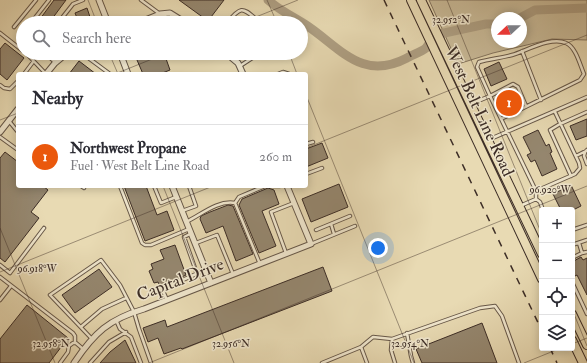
<!DOCTYPE html>
<meta charset="utf-8">
<style>
:root{--surface:#fff;--page:#f7f7f7;--text:#2b2b33;--muted:#7c7c81;--line:#e1e1e2;--accent:#ea580c}
body{margin:0;font-family:"IM FELL Double Pica",serif;background:var(--page);color:var(--text)}
.controls{position:absolute;right:12px;bottom:12px;display:grid;overflow:hidden;border-radius:4px;box-shadow:0 2px 10px #0003}
.controls button{width:36px;height:36px;display:grid;place-items:center;padding:0;border:0;border-bottom:1px solid var(--line);background:var(--surface);color:var(--text);font:20px sans-serif}
.compass{position:absolute;left:491px;top:12px;width:36px;height:36px;border-radius:50%;background:var(--surface);box-shadow:0 2px 10px #0003;rotate:248deg}
.you{position:absolute;left:378px;top:248px;width:14px;height:14px;margin:-10px;border:3px solid #fff;border-radius:50%;background:#1a73e8;box-shadow:0 0 0 6px #1a73e833}
.badge{display:grid;place-items:center;width:26px;height:26px;border-radius:50%;background:var(--accent);color:#fff;font-size:13px;font-weight:700}
.pin{position:absolute;translate:-50% -50%;border:2px solid #fff;box-shadow:0 1px 4px #0006}
.list{margin:0;padding:0;list-style:none}
h2{display:flex;justify-content:space-between;align-items:center;height:52px;margin:0;padding:0 16px;font-size:17px}
h2 small{font-size:13px;font-weight:400;color:var(--muted)}
.list li{display:grid;grid-template-columns:26px 1fr auto;gap:12px;align-items:center;box-sizing:border-box;height:64px;padding:0 16px;border-top:1px solid var(--line)}
.list b{display:block;font-size:15px;white-space:nowrap}
.list p{margin:0;font-size:13px;white-space:nowrap;color:var(--muted)}
.list em{font-size:13px;font-style:normal;color:var(--muted)}
.icon{flex:none;width:22px;height:22px;fill:none;stroke:currentColor;stroke-width:2;stroke-linecap:round;stroke-linejoin:round}
.map{position:relative;flex:none;width:587px;height:363px;overflow:hidden}
.search{position:absolute;background:var(--surface);box-shadow:0 2px 10px #0003;left:16px;top:16px;width:292px;height:44px;display:flex;align-items:center;gap:10px;box-sizing:border-box;padding:0 14px;border-radius:22px;color:var(--muted);font-size:15px}
.panel{position:absolute;background:var(--surface);box-shadow:0 2px 10px #0003;left:16px;top:72px;width:292px;height:116px;border-radius:4px}
.map>svg:first-child{display:block}
.green{fill:#cbbd9b;stroke:#847560;fill-rule:evenodd}
.lines{fill:none;stroke-linecap:round;stroke-linejoin:round}
.river{stroke:#ae9f83;stroke-width:9}
.building{fill:#95876f;stroke:#3c2d26}
.lane-casing{stroke:#675849;stroke-width:4.5}
.street-casing{stroke:#675849;stroke-width:7}
.primary-casing{stroke:#3c2d26;stroke-width:10}
.lane{stroke:#f0e7ce;stroke-width:2.5}
.street{stroke:#f0e7ce;stroke-width:5}
.primary{stroke:#e8dab3;stroke-width:8}
.rail{stroke:#3c2d26;stroke-width:1.5;stroke-dasharray:7 7;stroke-linecap:butt}
.ticks{fill:none;stroke:#3c2d26;stroke-width:1;stroke-opacity:0.45}
.labels{text-anchor:middle;stroke-width:3;stroke-linejoin:round;paint-order:stroke}
.street-label{font-size:17px;fill:#3c2d26;stroke:#f0e7ce}
.ticks-label{font-size:10px;text-anchor:middle;fill:#3c2d26;stroke:#f0e7ce;stroke-width:3;stroke-linejoin:round;paint-order:stroke}
</style>
<div class="map">
<svg width="587" height="363" viewBox="0 0 587 363">
<rect width="100%" height="100%" fill="#e8dab3"/>
<filter id="stains"><feTurbulence type="fractalNoise" baseFrequency=".005" numOctaves="4"/><feColorMatrix values="0 0 0 0 .2 0 0 0 0 .09 0 0 0 0 .02 0 0 0 .5 -.17"/></filter>
<radialGradient id="worn" r=".72"><stop offset=".6" stop-color="#630" stop-opacity="0"/><stop offset="1" stop-color="#630" stop-opacity=".3"/></radialGradient>
<!-- green -->
<path class="green" d="M429,0h158v40l-35,-1 -59,14 -35,11zM497,18h24v24h-24z"/>
<g class="lines">
<!-- river -->
<path class="river" d="M268,0c12,11 28,18 41,27 33,23 54,54 98,31 5,-3 14,-6 19,-10 3,-4 6,-9 9,-13l51,-11h11
M520,18l15,-8 52,-2"/>
</g>
<!-- building -->
<path class="building" d="M54,0h12l-17,23h-4l-5,-4z
M179,0h45l-16,21z
M87,8l5,15h-13l-4,-10z
M5,43l19,15 -17,22 -7,-6v-25z
M134,53h30l6,17 -10,4h-17z
M79,61l17,13h-27z
M499,62l8,17 -16,7 -7,-17z
M517,93l5,11 -21,8 -4,-10z
M587,119v17l-11,4 -6,-14z
M538,130l8,16 3,-2 3,8 -2,1 7,16 -15,7 -7,-16 -4,2 -4,-7 4,-2 -8,-16z
M322,143l6,15 -22,9v-18z
M5,152l13,10v24h25l5,4 -17,22 8,6 -34,44 -5,-4v-100z
M339,184l9,23 -37,15 -9,-23z
M571,185l10,21 -8,4h-12l-8,-16z
M124,186h22l11,29 10,-4 7,19 -29,11z
M268,188l6,2 5,14 -17,7 14,35 -17,7 -20,-48 3,-6z
M228,205l5,1 20,48 -17,7 -13,-35 -17,7 -6,-14 1,-3 9,-4z
M175,245l11,30 -26,12 -2,-5 -4,1 -5,-12 4,-2 -2,-5 13,-5 -4,-9z
M581,257l2,3 4,-2v37l-10,-20 -2,1 -3,-6v-8z
M323,267l9,24 -150,58 -1,-1 -17,6 -6,-16 -10,4 -5,-14 22,-8 2,7z
M99,269l13,18 -37,26 -13,-18z
M27,305l41,33 -19,25h-49v-24z
M482,323l15,40h-75l-6,-14z
M125,340l11,23h-36l10,-11z"/>
<g class="lines">
<!-- lane casing -->
<g class="lane-casing">
<path id="lane" d="M141,0l19,14
M31,23l18,-23
M58,23l15,-19 10,-4
M227,23c16,-20 16,-14 34,0
M14,27l22,-27
M0,33l23,18
M23,34l-1,5 1,4
M522,51l19,49
M26,53l20,21
M35,53l12,2 8,7
M86,53l1,4 23,17
M240,66l20,-13
M24,74l9,-12
M278,74l5,-2 6,2
M0,85l4,3 6,1 8,-8
M471,104l19,-8 46,95v8
M501,119l79,-39 4,-6c-4,-9 -8,-27 -18,-31 -15,-7 -40,8 -54,12 -11,3 -22,4 -33,7l-2,5 13,29 23,-12 5,3 8,19
M9,121l9,11
M0,137l18,13
M488,140l99,-43
M306,144l7,-2
M587,150l-2,2 -1,4 3,8
M576,156l8,-4
M306,174l16,-6
M571,176l-21,-46 10,-6 27,-12
M81,186l3,2
M120,186l22,57 3,2h6l38,-16
M154,186l7,17 15,-6
M271,186h9
M536,191l39,-17 5,-6 -1,-5 -24,-51
M235,203l25,61
M520,206l16,-7 4,3 3,8
M182,211l14,-5 -7,-20
M186,222c15,-7 31,-22 49,-19l4,-6 26,-11
M331,224l3,10
M316,230l34,-14
M572,230l15,-5
M196,243l21,-8 16,39
M311,244l44,-18
M572,245l15,-5
M286,253l-15,-41 23,-9
M582,253l5,-1
M572,258l10,-5 -3,-10
M0,265l10,8 34,-45
M196,271l5,1 4,-2
M0,277l73,56 2,3v7
M572,282l15,32
M0,300l11,-14
M167,300l-4,-9 2,-3 31,-14v-3l-12,-34 6,-3
M116,320l4,9 11,8 10,26
M82,326l20,-17 24,-11
M407,333l4,23 2,7
M92,339l-42,-44 51,-35 19,25 14,27 5,17 12,34
M361,347l6,16
M60,363l8,-11 1,-6 4,-3h3l7,6
M90,363l19,-21 17,-10
M322,363l39,-16 12,-10 19,2
M395,363l-4,-13 1,-11 88,-31 15,-2 7,10 17,47"/>
</g>
<!-- street casing -->
<g class="street-casing">
<path id="street" d="M99,0l9,23
M138,23l22,-9 10,-1 16,10
M120,53l8,21
M226,53l12,10 5,11
M46,74l9,-11 12,-10
M0,132l18,-23
M172,186l39,97
M74,363c20,-30 35,-44 70,-54l167,-65 -24,-58"/>
</g>
<!-- primary casing -->
<g class="primary-casing">
<path id="primary" d="M411,0l131,279
M421,0l121,254
M572,314l15,31
M572,340l11,23"/>
</g>
<!-- lane -->
<use href="#lane" class="lane"/>
<!-- street -->
<use href="#street" class="street"/>
<!-- primary -->
<use href="#primary" class="primary"/>
<!-- rail -->
<path class="rail" d="M384,0l158,331
M550,348l7,15"/>
</g>
<!-- ticks -->
<path class="ticks" d="M88,0l9,23M267,0l10,23M447,0l95,235M241,23l57,-23M109,53l9,21M289,53l8,21M115,74l52,-21M306,95l108,268M0,120l18,-7M306,148l281,-113M163,186l71,177M0,228l55,135M0,272l213,-86M572,309l15,37M572,344l15,-6M149,363l438,-177M524,363l37,-15"/>
<g class="labels">
<!-- street labels -->
<g class="street-label">
<text transform="translate(480 111) rotate(65)" y="6">West Belt Line Road</text>
<text transform="translate(180 279) rotate(-21)" y="6">Capital Drive</text>
</g>
</g>
<g class="ticks-label">
<text x="451" y="23">32.952°N</text>
<text x="550" y="193">96.920°W</text>
<text x="37" y="272">96.918°W</text>
<text x="51" y="347">32.958°N</text>
<text x="231" y="347">32.956°N</text>
<text x="410" y="347">32.954°N</text>
</g>
<rect width="100%" height="100%" filter="url(#stains)"/>
<rect width="100%" height="100%" fill="url(#worn)"/>
</svg>
<div class="controls">
<button>+</button>
<button>−</button>
<button><svg class="icon" aria-label="locate" viewBox="0 0 24 24"><circle cx="12" cy="12" r="6"/><path d="M12 2v4M12 18v4M2 12h4M18 12h4"/></svg></button>
<button><svg class="icon" aria-label="layers" viewBox="0 0 24 24"><path d="M12 4l9 5-9 5-9-5zM3 14l9 5 9-5"/></svg></button>
</div>
<svg class="compass" viewBox="-18 -18 36 36"><path d="M0-13l5 13h-10z" fill="#e53935"/><path d="M0 13l5-13h-10z" fill="#7c7c81"/></svg>
<div class="you"></div>
<div class="pin badge" style="left:509px;top:103px">1</div>
<div class="search"><svg class="icon" aria-label="search" viewBox="0 0 24 24"><circle cx="10" cy="10" r="6"/><path d="M15 15l6 6"/></svg>Search here</div>
<section class="panel">
<h2>Nearby<small></small></h2>
<ul class="list">
<li><span class="badge">1</span><div><b>Northwest Propane</b><p>Fuel · West Belt Line Road</p></div><em>260 m</em></li>
</ul>
</section>
</div>
